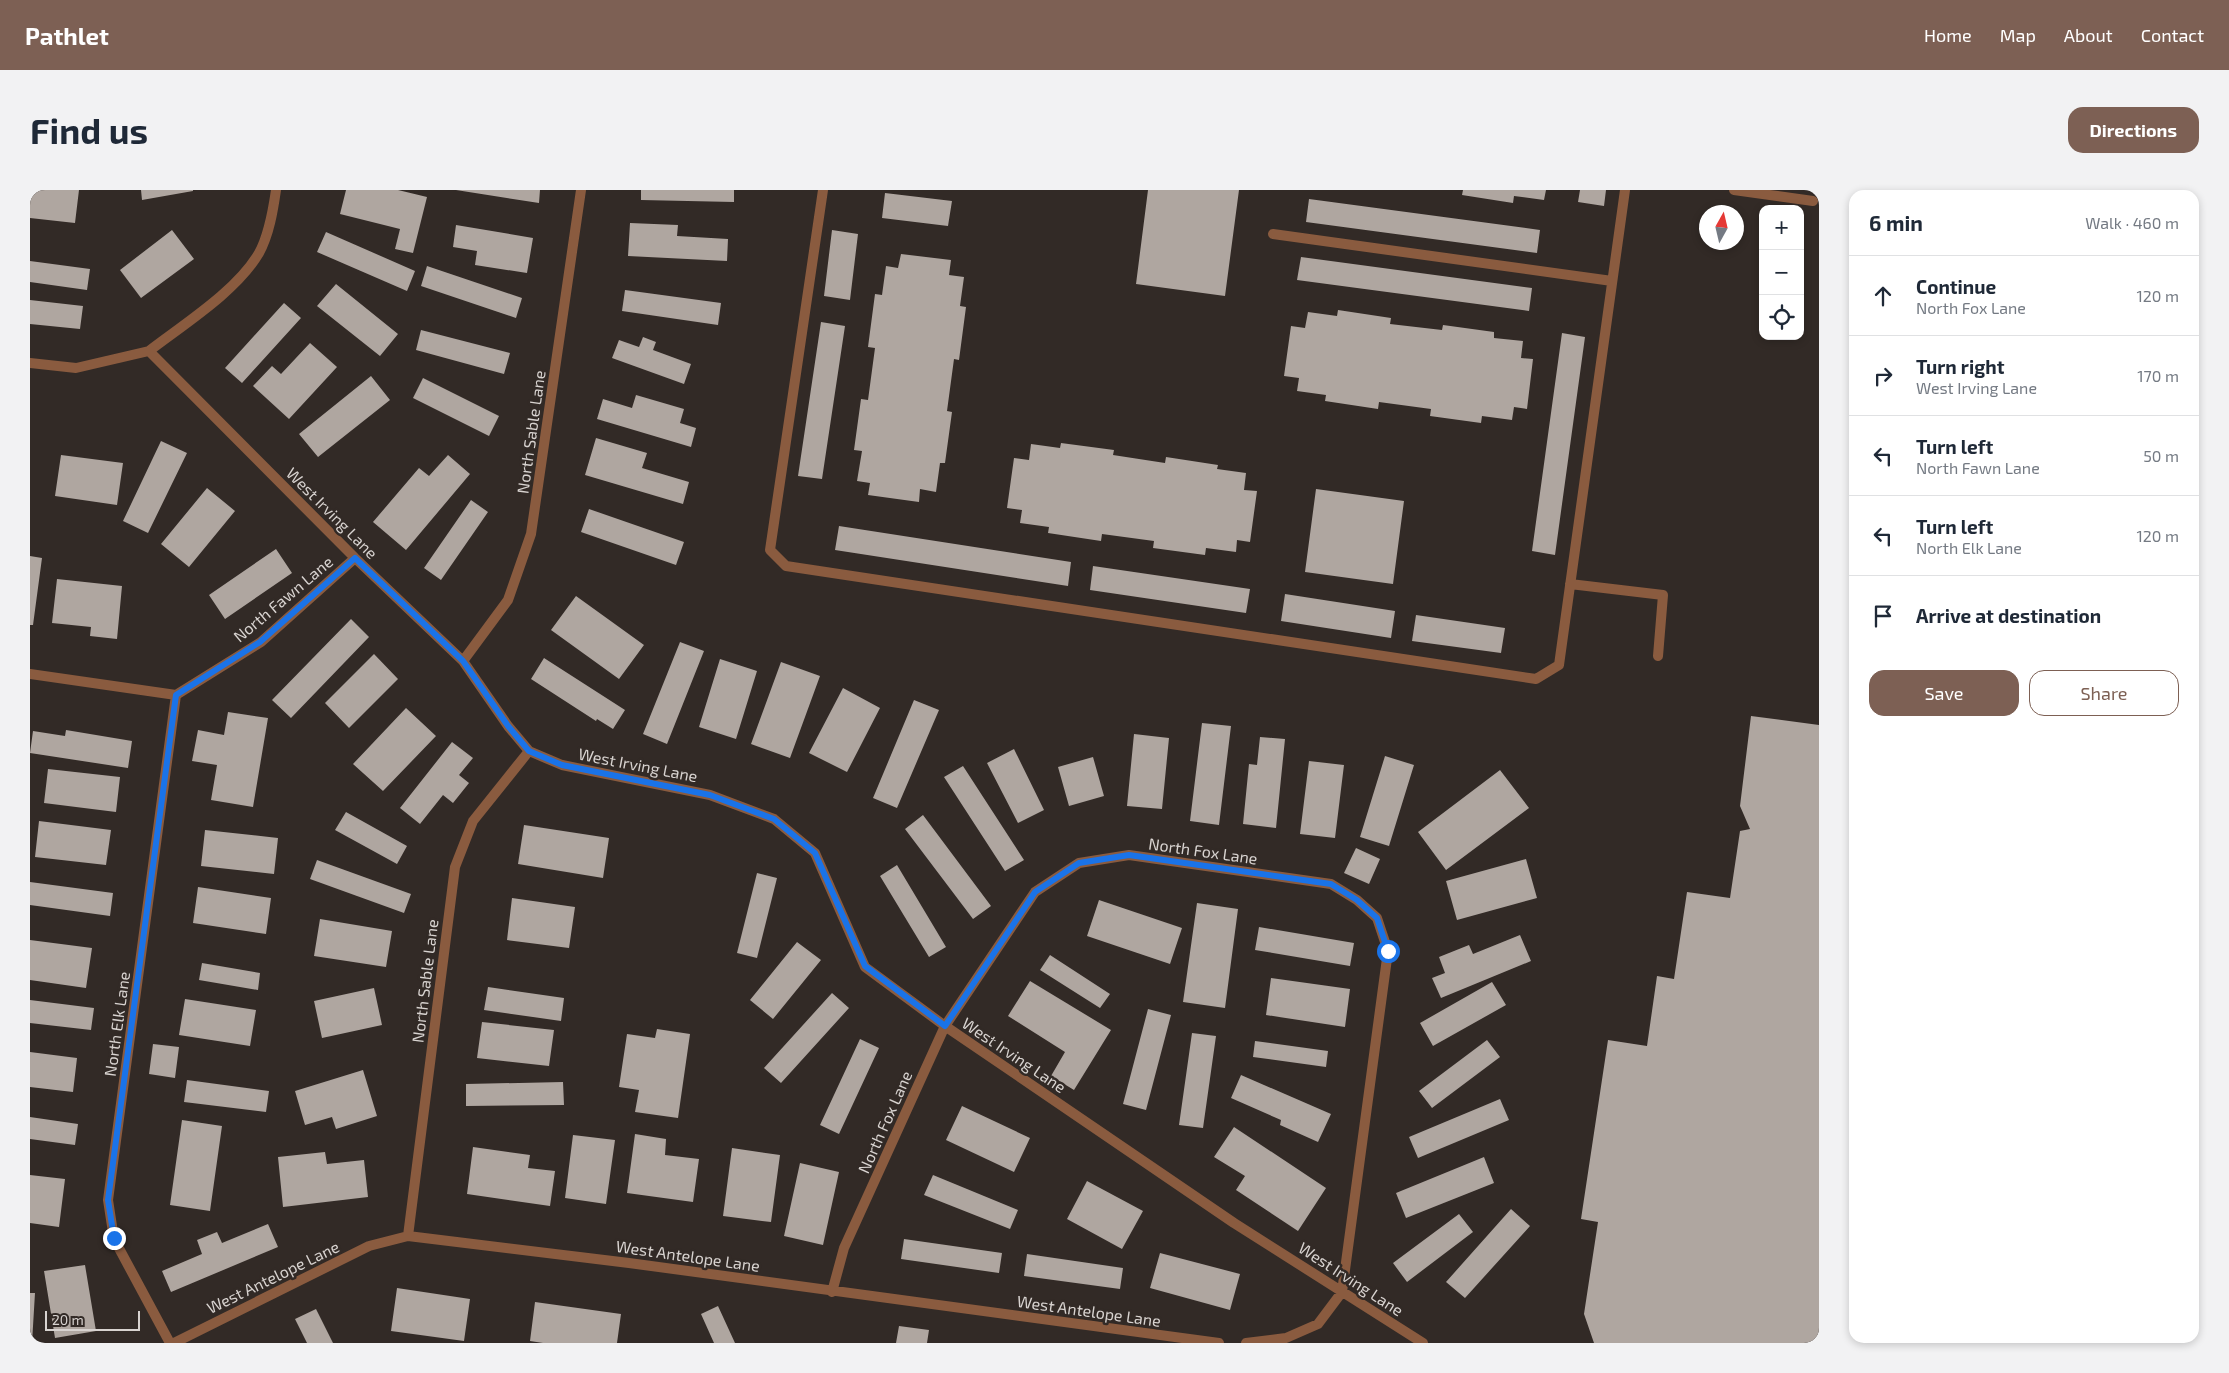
<!DOCTYPE html>
<meta charset="utf-8">
<style>
:root{--surface:#fff;--page:#f2f2f3;--text:#1f2937;--muted:#747a83;--line:#e0e1e3;--accent:#7d6054}
body{margin:0;font-family:"Exo 2",sans-serif;background:var(--page);color:var(--text)}
.controls{position:absolute;right:15px;top:15px;display:grid;overflow:hidden;border-radius:10px;box-shadow:0 2px 8px #0003}
.controls button{width:45px;height:45px;display:grid;place-items:center;padding:0;border:0;border-bottom:1px solid var(--line);background:var(--surface);color:var(--text);font:25px sans-serif}
.compass{position:absolute;left:1669px;top:15px;width:45px;height:45px;border-radius:50%;background:var(--surface);box-shadow:0 2px 8px #0003;rotate:8deg}
.scale{position:absolute;left:15px;bottom:12px;width:95px;box-sizing:border-box;padding-left:5px;border:2px solid #d8d3d0;border-top:0;font-size:14px;line-height:18px;white-space:nowrap;color:#d8d3d0;-webkit-text-stroke:4px #322a26;paint-order:stroke}
.stop{position:absolute;width:15px;height:15px;margin:-11px;border:4px solid #1a73e8;border-radius:50%;background:#fff}
.stop.end{background:#1a73e8;border-color:#fff;box-shadow:0 1px 5px #0008}
.list{margin:0;padding:0;list-style:none}
h2{display:flex;justify-content:space-between;align-items:center;height:65px;margin:0;padding:0 20px;font-size:21px}
h2 small{font-size:16px;font-weight:400;color:var(--muted)}
.list li{display:grid;grid-template-columns:32px 1fr auto;gap:15px;align-items:center;box-sizing:border-box;height:80px;padding:0 20px;border-top:1px solid var(--line)}
.list b{display:block;font-size:19px;white-space:nowrap}
.list p{margin:0;font-size:16px;white-space:nowrap;color:var(--muted)}
.list em{font-size:16px;font-style:normal;color:var(--muted)}
.actions{display:flex;gap:10px;padding:15px 20px}
.actions a{flex:1;padding:11px 0;border:1px solid var(--accent);border-radius:15px;text-align:center;font-size:18px;color:var(--accent)}
.actions .main{background:var(--accent);color:#fff}
.icon{flex:none;width:28px;height:28px;fill:none;stroke:currentColor;stroke-width:2;stroke-linecap:round;stroke-linejoin:round}
.map{position:relative;flex:none;width:1789px;height:1153px;overflow:hidden;border-radius:15px}
header{display:flex;align-items:center;gap:30px;box-sizing:border-box;height:70px;padding:0 25px;background:var(--accent);color:#fff}
header strong{font-size:24px}
nav{display:flex;gap:28px;margin-inline-start:auto;font-size:18px}
.intro{display:flex;align-items:center;justify-content:space-between;box-sizing:border-box;height:120px;padding:0 30px}
h1{margin:0;font-size:35px}
.button{padding:12px 22px;border-radius:15px;background:var(--accent);color:#fff;font-size:18px;font-weight:700}
main{display:flex;gap:30px;padding:0 30px}
aside{flex:1;background:var(--surface);border-radius:15px;box-shadow:0 2px 8px #0003}
.map>svg:first-child{display:block}
.building{fill:#afa6a0}
.lines{fill:none;stroke-linecap:round;stroke-linejoin:round}
.service{stroke:#8a5b3f;stroke-width:10}
.minor{stroke:#8a5b3f;stroke-width:10}
.route{stroke:#1a73e8;stroke-width:6}
.labels{text-anchor:middle;stroke-width:5;stroke-linejoin:round;paint-order:stroke}
.street-label{font-size:16px;fill:#d8d3d0;stroke:#322a26}
</style>
<header>
<strong>Pathlet</strong>
<nav><a>Home</a><a>Map</a><a>About</a><a>Contact</a></nav>
</header>
<div class="intro"><h1>Find us</h1><a class="button">Directions</a></div>
<main>
<div class="map">
<svg width="1789" height="1153" viewBox="0 0 1789 1153">
<rect width="100%" height="100%" fill="#322a26"/>
<!-- building -->
<path class="building" d="M0,0h49l-4,33 -45,-5z
M111,0h52v1l-51,9z
M316,0h52l29,7 -14,56 -18,-4 5,-20 -60,-15z
M426,0h84l-1,13z
M611,0h93v12l-93,-2z
M1118,0h91l-14,106 -89,-12z
M1433,0h83l-2,10 -30,-4 -1,7 -51,-8z
M1550,0h26l-2,16 -26,-4z
M855,3l67,8 -4,25 -66,-8z
M1279,9l231,31 -3,23 -231,-31z
M600,33l48,2 -1,11 51,3 -1,22 -99,-5z
M426,35l77,13 -6,35 -52,-8 2,-14 -24,-4z
M142,40l22,29 -53,39 -21,-28z
M802,40l26,4 -8,66 -26,-4z
M296,42l89,39 -8,20 -90,-39z
M871,64l50,6 -2,15 15,2 -4,29 6,1 -7,53 -5,-1 -7,52 5,1 -7,51h-5l-4,29 -16,-3 -1,13 -51,-7 2,-12 -13,-2 5,-30 -8,-1 7,-51 7,1 7,-52 -7,-1 7,-53 7,1 4,-29 12,2z
M1271,67l231,31 -3,23 -232,-31z
M0,71l60,8 -3,21 -57,-8z
M397,76l95,32 -6,20 -95,-32z
M306,94l62,50 -18,22 -63,-50z
M595,100l96,13 -3,22 -96,-14z
M0,110l53,6 -3,23 -50,-5z
M254,113l17,15 -59,65 -17,-15z
M1308,120l53,8 -1,6 52,6 1,-5 51,7v6l29,3 -2,17 12,1 -6,50 -13,-2 -2,13 -30,-4 -1,7 -51,-7 1,-7 -52,-7 -1,7 -53,-8 1,-6 -29,-4 2,-13 -15,-2 7,-50 14,2 3,-16 29,4z
M791,132l24,4 -23,153 -24,-3z
M391,140l89,23 -6,21 -88,-24z
M1532,143l23,4 -30,218 -23,-4z
M613,147l13,5 -3,8 38,14 -7,20 -72,-26 7,-18 20,7z
M280,153l27,24 -48,52 -36,-33 19,-20 9,8z
M341,186l19,24 -72,57 -19,-23z
M393,188l76,38 -10,20 -76,-38z
M606,205l48,14 -4,14 16,5 -5,19 -94,-28 6,-20 29,9z
M566,248l51,15 -5,15 47,14 -6,22 -98,-29z
M131,251l26,12 -39,80 -25,-12z
M1031,253l53,7 -1,5 52,8 1,-6 52,8 -1,4 29,4 -2,17 13,1 -7,51 -13,-2 -1,12 -30,-4 -1,7 -52,-7 1,-7 -52,-7 -1,7 -53,-8 1,-6 -29,-4 2,-13 -15,-2 7,-50 15,2 2,-16 29,4z
M31,265l62,8 -6,42 -62,-9z
M418,265l22,19 -64,76 -33,-28 46,-54 10,8z
M177,298l28,23 -46,56 -28,-23z
M1286,299l88,12 -11,83 -88,-12z
M441,310l17,12 -47,68 -17,-12z
M559,319l95,33 -8,23 -95,-33z
M809,336l232,36 -3,24 -233,-36z
M246,359l16,24 -67,46 -16,-24z
M0,366l12,2 -9,67h-3z
M1063,376l157,23 -4,24 -156,-23z
M27,389l65,7 -5,53 -27,-3 1,-9 -39,-4z
M1255,404l110,17 -4,27 -110,-17z
M546,406l68,49 -25,34 -68,-49z
M1386,425l89,13 -4,25 -89,-12z
M321,429l18,18 -78,81 -19,-18z
M650,452l24,9 -37,93 -24,-10z
M344,464l24,25 -49,49 -24,-25z
M514,468l81,52 -12,19 -16,-10 -1,2 -65,-42z
M690,469l37,12 -21,68 -37,-12z
M751,472l39,14 -30,82 -39,-14z
M813,498l37,20 -33,64 -38,-19z
M884,510l25,10 -42,98 -24,-10z
M376,518l30,28 -53,55 -30,-27z
M198,522l40,6 -15,89 -42,-7 6,-35 -25,-4 6,-31 26,5z
M1721,526l68,9v618h-225l-10,-29 14,-92 -17,-3 27,-179 39,6 10,-70 17,3 13,-87 43,6 10,-67 10,-2 -10,-23z
M1172,533l29,3 -12,99 -29,-4z
M36,540l66,11 -4,27 -98,-15 3,-22 32,5z
M1104,544l35,4 -7,71 -35,-3z
M1230,547l25,2 -9,89 -33,-4 6,-60 8,1z
M422,552l21,16 -14,17 10,8 -16,20 -10,-8 -23,29 -20,-16z
M984,559l30,61 -26,13 -31,-60z
M1355,566l29,9 -25,81 -29,-9z
M1063,567l11,39 -35,10 -11,-39z
M1279,571l35,4 -9,73 -35,-4z
M933,576l61,94 -19,11 -61,-94z
M18,579l72,8 -4,35 -72,-9z
M1470,580l29,38 -83,62 -28,-38z
M316,622l61,34 -10,18 -62,-34z
M893,625l68,91 -18,13 -68,-90z
M9,631l72,9 -5,35 -71,-8z
M494,635l85,13 -6,40 -85,-14z
M175,640l73,8 -4,36 -73,-8z
M1326,658l24,11 -11,25 -25,-11z
M1496,669l11,39 -80,22 -11,-39z
M287,670l94,34 -7,19 -94,-34z
M867,675l49,82 -17,10 -49,-81z
M727,683l20,5 -20,80 -20,-5z
M0,692l83,11 -3,23 -80,-11z
M168,697l73,11 -5,36 -73,-11z
M482,708l63,9 -6,41 -62,-8z
M1069,710l83,28 -12,36 -83,-28z
M1167,713l41,6 -13,99 -42,-6z
M290,729l72,12 -6,36 -72,-11z
M1229,737l95,16 -4,23 -95,-16z
M1490,745l11,26 -90,37 -9,-20 13,-5 -6,-16 30,-12 4,9z
M0,750l62,8 -6,40 -56,-8z
M767,752l24,18 -48,59 -23,-19z
M1020,765l60,39 -10,14 -60,-38z
M172,773l58,10 -2,17 -59,-10z
M1241,788l79,11 -5,38 -79,-12z
M1000,791l81,49 -37,60 -23,-14 14,-24 -57,-36z
M1462,792l14,23 -73,41 -13,-23z
M458,797l76,11 -3,23 -77,-11z
M344,798l8,37 -60,13 -8,-37z
M802,803l17,15 -68,75 -17,-15z
M155,809l71,11 -6,36 -71,-11z
M0,810l64,8 -3,22 -61,-7z
M1118,819l23,6 -25,95 -23,-6z
M452,832l72,8 -5,36 -72,-8z
M627,839l33,5 -12,84 -43,-6 4,-22 -20,-3 8,-53 28,4z
M1162,843l24,3 -13,92 -24,-3z
M830,849l19,9 -40,86 -19,-9z
M1457,850l13,17 -68,51 -13,-17z
M1225,851l73,10 -2,16 -73,-10z
M123,854l26,3 -4,31 -26,-4z
M0,862l47,6 -4,34 -43,-5z
M333,880l14,46 -41,13 -4,-12 -27,8 -10,-34z
M1211,885l90,39 -13,28 -38,-17 1,-5 -50,-22z
M157,890l82,11 -3,21 -82,-10z
M533,892l1,23 -98,1v-22z
M1470,909l9,21 -91,38 -9,-21z
M932,916l68,32 -16,34 -68,-32z
M0,927l48,7 -3,21 -45,-6z
M152,930l40,6 -12,85 -40,-6z
M1204,937l92,61 -28,43 -62,-41 9,-14 -31,-19z
M605,944l31,5 -1,16 34,4 -6,43 -66,-9z
M543,945l42,5 -9,64 -41,-6z
M443,957l57,8 -2,13 27,3 -5,35 -83,-12z
M702,958l48,7 -9,67 -48,-6z
M295,962l2,12 37,-4 4,37 -85,10 -5,-50z
M1454,967l10,26 -88,35 -10,-25z
M770,973l39,9 -16,73 -39,-9z
M0,985l35,4 -6,48 -29,-4z
M903,985l85,35 -8,19 -86,-34z
M1057,991l56,30 -21,38 -55,-30z
M1481,1019l19,17 -65,72 -19,-16z
M1429,1024l14,18 -66,50 -14,-19z
M238,1034l10,23 -107,45 -9,-21 40,-17 -5,-14 20,-8 5,11z
M874,1049l98,14 -3,20 -98,-14z
M1130,1063l80,21 -10,36 -80,-22z
M997,1064l96,14 -3,21 -96,-13z
M55,1075l11,66 -41,7 -11,-67z
M367,1098l73,11 -6,42 -73,-10z
M0,1103h5l-3,50h-2z
M505,1112l86,12 -4,29h-74l-13,-2z
M688,1116l17,37h-21l-13,-29z
M286,1119l17,34h-26l-12,-24z
M869,1136l30,4 -2,13h-31z"/>
<g class="lines">
<!-- service -->
<path class="service" d="M793,0l-53,360 16,16 750,113 23,-14 66,-475
M1704,0l79,11
M1243,44l339,47
M1540,394l93,11 -5,61"/>
<!-- minor -->
<path class="minor" d="M119,161c35,-27 88,-60 110,-98 10,-18 14,-42 17,-63
M0,173l46,5 73,-17 206,207 108,103 45,65 21,25 33,14 148,30 64,24 41,34 50,114 80,59 289,197 189,120
M433,471l45,-61 23,-66 50,-344
M0,484l146,21 85,-53 94,-84
M378,1046l47,-369 18,-46 56,-70
M802,1102l12,-44 101,-222 90,-134 44,-29 50,-8 202,29 26,16 20,18 11,33 -46,341 -24,32 -32,14 -40,5
M140,1153l-56,-104 -6,-39 68,-505
M144,1153l195,-97 39,-10 221,27 590,80"/>
</g>
<g class="lines">
<!-- route -->
<path class="route" d="M84,1048l-6,-38 68,-505 84,-53 95,-84 108,103 45,65 21,25 33,14 148,30 64,24 41,34 50,113 80,60 90,-134 44,-29 50,-8 202,29 26,16 20,18 11,33"/>
</g>
<g class="labels">
<!-- street labels -->
<g class="street-label">
<text transform="translate(501 242) rotate(-82)" y="6">North Sable Lane</text>
<text transform="translate(302 323) rotate(45)" y="6">West Irving Lane</text>
<text transform="translate(253 409) rotate(-40)" y="6">North Fawn Lane</text>
<text transform="translate(608 575) rotate(11)" y="6">West Irving Lane</text>
<text transform="translate(1173 661) rotate(8)" y="6">North Fox Lane</text>
<text transform="translate(395 791) rotate(-83)" y="6">North Sable Lane</text>
<text transform="translate(87 834) rotate(-82)" y="6">North Elk Lane</text>
<text transform="translate(984 865) rotate(34)" y="6">West Irving Lane</text>
<text transform="translate(855 932) rotate(-66)" y="6">North Fox Lane</text>
<text transform="translate(658 1066) rotate(8)" y="6">West Antelope Lane</text>
<text transform="translate(243 1087) rotate(-26)" y="6">West Antelope Lane</text>
<text transform="translate(1321 1089) rotate(33)" y="6">West Irving Lane</text>
<text transform="translate(1059 1121) rotate(8)" y="6">West Antelope Lane</text>
</g>
</g>
</svg>
<div class="controls">
<button>+</button>
<button>−</button>
<button><svg class="icon" aria-label="locate" viewBox="0 0 24 24"><circle cx="12" cy="12" r="6"/><path d="M12 2v4M12 18v4M2 12h4M18 12h4"/></svg></button>
</div>
<svg class="compass" viewBox="-18 -18 36 36"><path d="M0-13l5 13h-10z" fill="#e53935"/><path d="M0 13l5-13h-10z" fill="#747a83"/></svg>
<div class="scale">20 m</div>
<div class="stop" style="left:1358px;top:761px"></div>
<div class="stop end" style="left:84px;top:1048px"></div>
</div>
<aside>
<h2>6 min<small>Walk · 460 m</small></h2>
<ul class="list">
<li><svg class="icon" aria-label="ahead" viewBox="0 0 24 24"><path d="M12 20V5M6 11l6-6 6 6"/></svg><div><b>Continue</b><p>North Fox Lane</p></div><em>120 m</em></li>
<li><svg class="icon" aria-label="right" viewBox="0 0 24 24"><path d="M7 20v-9h11M14 6l5 5-5 5"/></svg><div><b>Turn right</b><p>West Irving Lane</p></div><em>170 m</em></li>
<li><svg class="icon" aria-label="left" viewBox="0 0 24 24"><path d="M17 20v-9H6M10 6l-5 5 5 5"/></svg><div><b>Turn left</b><p>North Fawn Lane</p></div><em>50 m</em></li>
<li><svg class="icon" aria-label="left" viewBox="0 0 24 24"><path d="M17 20v-9H6M10 6l-5 5 5 5"/></svg><div><b>Turn left</b><p>North Elk Lane</p></div><em>120 m</em></li>
<li><svg class="icon" aria-label="arrive" viewBox="0 0 24 24"><path d="M6 21V4h12l-3 4 3 4H6"/></svg><div><b>Arrive at destination</b></div></li>
</ul>
<div class="actions"><a class="main">Save</a><a>Share</a></div>
</aside>
</main>
